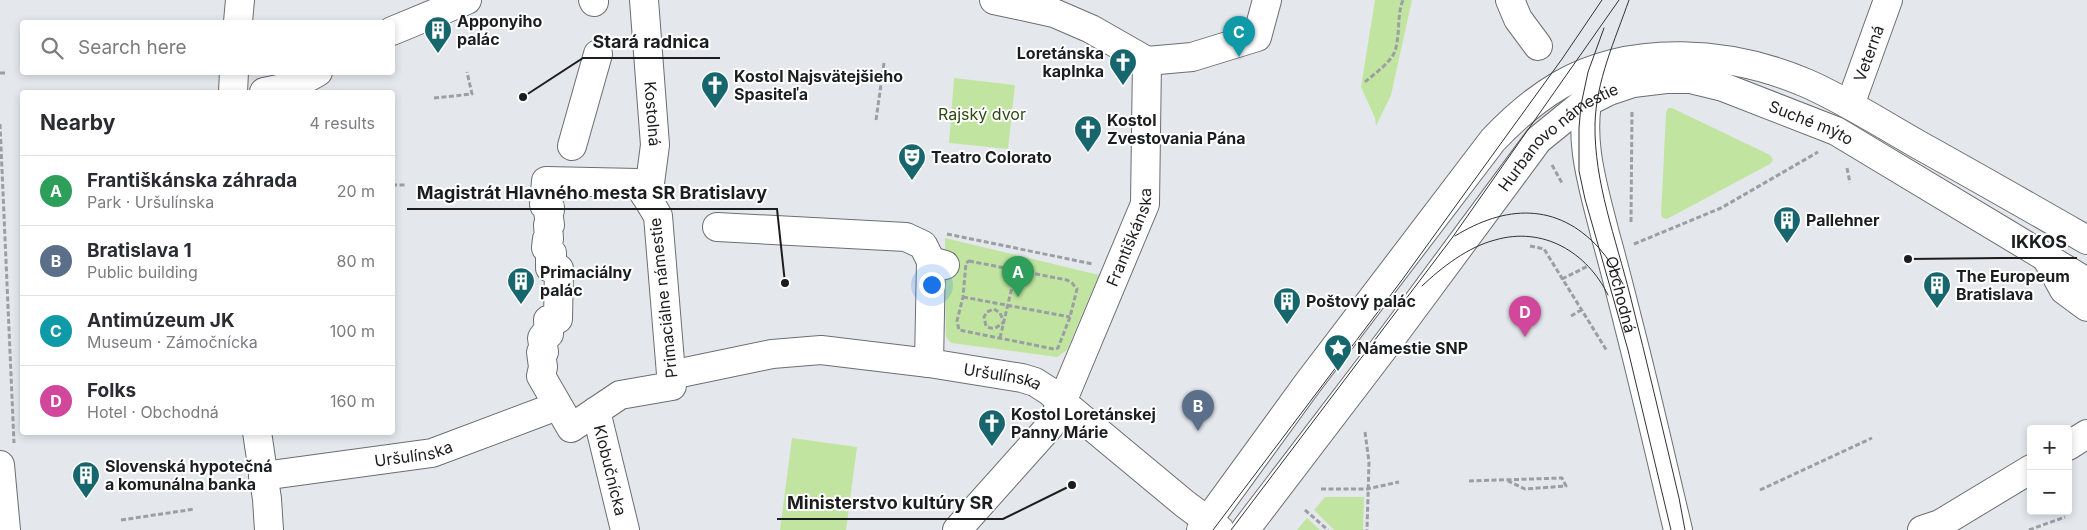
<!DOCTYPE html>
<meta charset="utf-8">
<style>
:root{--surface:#fff;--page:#f2f2f3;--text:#2b2b33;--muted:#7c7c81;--line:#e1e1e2;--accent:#db2777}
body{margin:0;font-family:Inter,sans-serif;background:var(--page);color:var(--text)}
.controls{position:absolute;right:15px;bottom:15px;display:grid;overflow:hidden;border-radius:5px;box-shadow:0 2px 8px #0003}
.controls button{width:45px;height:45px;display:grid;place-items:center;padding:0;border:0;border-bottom:1px solid var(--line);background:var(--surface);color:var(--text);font:25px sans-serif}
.you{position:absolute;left:931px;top:284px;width:18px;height:18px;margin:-12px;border:4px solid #fff;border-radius:50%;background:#1a73e8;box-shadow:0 0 0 8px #1a73e833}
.badge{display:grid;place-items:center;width:32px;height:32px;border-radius:50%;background:var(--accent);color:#fff;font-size:16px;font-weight:700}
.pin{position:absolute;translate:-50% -41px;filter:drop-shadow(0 1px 2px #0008)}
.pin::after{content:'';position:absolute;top:26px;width:18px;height:15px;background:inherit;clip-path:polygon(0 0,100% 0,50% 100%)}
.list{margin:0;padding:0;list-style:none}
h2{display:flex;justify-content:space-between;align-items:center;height:65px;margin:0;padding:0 20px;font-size:21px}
h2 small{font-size:16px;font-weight:400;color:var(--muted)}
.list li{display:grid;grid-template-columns:32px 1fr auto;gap:15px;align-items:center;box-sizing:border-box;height:70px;padding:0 20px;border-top:1px solid var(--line)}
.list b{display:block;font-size:19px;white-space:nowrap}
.list p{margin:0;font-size:16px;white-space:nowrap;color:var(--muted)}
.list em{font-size:16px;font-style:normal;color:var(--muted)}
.icon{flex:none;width:28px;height:28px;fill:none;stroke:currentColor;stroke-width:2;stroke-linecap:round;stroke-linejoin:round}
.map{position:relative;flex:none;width:2087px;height:530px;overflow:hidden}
.search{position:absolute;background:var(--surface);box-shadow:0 2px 8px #0003;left:20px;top:20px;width:375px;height:55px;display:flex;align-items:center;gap:12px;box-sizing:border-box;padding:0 18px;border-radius:5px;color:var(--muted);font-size:19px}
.panel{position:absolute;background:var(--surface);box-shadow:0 2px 8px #0003;left:20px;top:90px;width:375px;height:345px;border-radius:5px}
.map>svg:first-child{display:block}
.green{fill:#c1e5a1}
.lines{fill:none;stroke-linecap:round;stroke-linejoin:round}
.minor-casing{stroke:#6b6e72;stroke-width:30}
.major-casing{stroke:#6b6e72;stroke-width:30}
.path{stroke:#9b9ea2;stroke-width:3;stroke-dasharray:5 2.5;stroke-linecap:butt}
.minor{stroke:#fff;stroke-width:28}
.major{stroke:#fff;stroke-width:28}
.tram{stroke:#313234;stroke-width:1}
.labels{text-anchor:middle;stroke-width:4;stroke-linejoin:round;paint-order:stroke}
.poi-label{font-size:16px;font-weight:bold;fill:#1c1d1f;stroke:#fff;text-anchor:start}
.street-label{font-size:16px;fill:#1c1d1f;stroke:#fff}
.park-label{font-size:16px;fill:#304912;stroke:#fff}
.leader{fill:none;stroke:#1c1d1f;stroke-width:2}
.callout-dot{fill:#1c1d1f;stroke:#fff;stroke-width:2}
.callout-label{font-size:18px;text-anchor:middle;font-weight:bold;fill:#1c1d1f;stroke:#fff;stroke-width:4;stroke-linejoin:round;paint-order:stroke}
</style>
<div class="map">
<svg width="2087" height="530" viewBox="0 0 2087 530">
<rect width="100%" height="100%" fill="#e4e8ec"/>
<!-- green -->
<path class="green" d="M1375,0h37l-21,95 -15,31 -1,-8 -14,-31z
M954,78l61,7 -7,64 -59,-6z
M1668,108h4l98,47 3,5 -3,4 -103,55 -4,-1 -2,-3 5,-102z
M945,238l154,37 -32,75 -10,7 -106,-14 -5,-6z
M792,438l65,9 -11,83h-66z
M1325,497h39l-1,33h-29l-20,-20z
M1307,518l13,12h-23z"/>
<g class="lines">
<!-- minor casing -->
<g class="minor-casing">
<g id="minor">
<path d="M593,0l1,2"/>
<path id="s1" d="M644,0l11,145 -5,38 -5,12"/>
<path d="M994,0l60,13 37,16 56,32"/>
<path d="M1510,0l8,19 20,27"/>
<path d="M238,22l2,-22"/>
<path d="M392,31l75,-31"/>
<path d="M1147,61l45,-4 65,-20 10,-37"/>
<path id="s2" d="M1590,88c-13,50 3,98 15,146 9,32 17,64 25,96 17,66 32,133 48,200"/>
<path d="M233,92l1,-20"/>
<path d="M264,92l29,-6 25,-14"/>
<path id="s3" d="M1850,105l38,-105"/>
<path d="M572,146l26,-92"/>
<path d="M546,181l92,2 20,33 14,170 -52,9 -49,33 -30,-52 2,-9 -2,-15h3l-2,-14 3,-4h4l-1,-14 10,-1 1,-50 -9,-1v-9h2v-6h-3v-4l-3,-1 1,-9h2l-1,-14h2l-2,-14 2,-1v-3l-6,-2z"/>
<path d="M717,227l189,10 17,8 8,16"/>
<path d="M929,363l2,-102 14,4"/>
<path id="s4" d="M671,375l101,-21 49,-4 108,13 93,15 13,4 14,9 136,113 35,26"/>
<path id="s5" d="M596,411l29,119"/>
<path d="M257,432l10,67 2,31"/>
<path d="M2068,446l19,-12"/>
<path d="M0,465l6,65"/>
<path id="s6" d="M263,476l169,-23 125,-47"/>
<path id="s7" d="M957,530l93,-104 12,-24 83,-198 2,-143"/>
<path d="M1201,530l107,-147 185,-243c19,-20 43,-41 67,-55 73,-42 171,-34 246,-2 39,17 76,41 113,62 56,31 112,63 168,95"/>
<path id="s8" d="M1245,530l148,-194 145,-196 43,-35 28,-14 24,-8 33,-4h24l33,8 113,44 251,151"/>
<path d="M1922,530l18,-6 91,-55"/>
</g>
</g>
<!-- major casing -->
<g class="major-casing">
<path id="major" d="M2047,259l17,31 23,17"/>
</g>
<!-- path -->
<path class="path" d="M0,73h5
M1365,82c10,-9 29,-21 31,-35 4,-16 1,-32 7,-47
M434,98l38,-4 -5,-22
M876,120l8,-57
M0,124l14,319
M1552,165l10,18
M1847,168l3,15
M392,185h15
M1631,222l1,-112
M947,234l146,30
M1634,244l87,-36 97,-56
M1530,246l14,3 63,102
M969,261l98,19 5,3 5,6 -7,28 -12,31 -4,1 -95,-19 -2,-9 6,-24 3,-34z
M1562,279l26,-13
M963,297l107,20
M994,309l6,4 4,9c-7,5 -10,9 -18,4l-2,-9 3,-5z
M1571,316l10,-6
M1000,338l16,-68
M1365,432l4,30 -2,68
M1469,481l93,-3 4,8 -41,3 -17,-8
M1321,489h46l32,-7
M1760,490l112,-52
M1305,510l23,20
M121,520l74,-11
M2029,530l36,-13"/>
<!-- minor -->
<use href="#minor" class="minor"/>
<!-- major -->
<use href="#major" class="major"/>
<!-- tram -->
<path class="tram" d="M1629,0c-14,40 -33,81 -34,124 -1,58 21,115 35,171 17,67 33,135 49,203l6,32
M1604,28l-16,44 -7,33 -2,23v43l6,28 43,151 43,180
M1455,236c50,-31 102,-34 144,12 10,11 17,24 24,36
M1422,286c20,-19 46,-39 73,-46 48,-14 92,12 113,55
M1213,530l189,-250 160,-221 40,-59
M1231,530l221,-292 167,-238"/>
</g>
<!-- icons -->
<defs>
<g id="building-pin" transform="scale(1.4375)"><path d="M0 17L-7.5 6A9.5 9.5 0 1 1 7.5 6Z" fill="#18666d" stroke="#fff"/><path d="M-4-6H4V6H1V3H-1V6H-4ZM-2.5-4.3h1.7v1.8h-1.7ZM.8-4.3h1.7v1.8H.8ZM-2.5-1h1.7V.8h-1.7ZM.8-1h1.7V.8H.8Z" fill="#fff"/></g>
<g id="church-pin" transform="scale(1.4375)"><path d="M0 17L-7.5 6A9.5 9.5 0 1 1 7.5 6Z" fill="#18666d" stroke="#fff"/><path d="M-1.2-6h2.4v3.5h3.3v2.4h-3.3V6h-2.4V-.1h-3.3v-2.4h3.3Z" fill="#fff"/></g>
<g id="theatre-pin" transform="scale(1.4375)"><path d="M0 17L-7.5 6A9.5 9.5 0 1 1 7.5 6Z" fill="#18666d" stroke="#fff"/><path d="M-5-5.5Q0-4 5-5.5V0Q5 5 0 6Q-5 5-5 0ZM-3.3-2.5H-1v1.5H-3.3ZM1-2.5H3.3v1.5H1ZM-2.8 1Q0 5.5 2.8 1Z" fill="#fff"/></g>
<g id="sight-pin" transform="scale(1.4375)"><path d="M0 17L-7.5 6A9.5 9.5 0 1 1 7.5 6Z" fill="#18666d" stroke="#fff"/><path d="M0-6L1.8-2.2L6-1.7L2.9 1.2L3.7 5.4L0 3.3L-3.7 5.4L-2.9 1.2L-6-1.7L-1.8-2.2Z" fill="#fff"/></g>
</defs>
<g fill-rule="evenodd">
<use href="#building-pin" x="438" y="30"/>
<use href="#church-pin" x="1123" y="62"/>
<use href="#church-pin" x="715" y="85"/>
<use href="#church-pin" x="1088" y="129"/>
<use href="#theatre-pin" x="912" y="157"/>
<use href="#building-pin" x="1787" y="220"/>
<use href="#building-pin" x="521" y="281"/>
<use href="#building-pin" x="1937" y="285"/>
<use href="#building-pin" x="1287" y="301"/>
<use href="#sight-pin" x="1338" y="348"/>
<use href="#church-pin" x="992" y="423"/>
<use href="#building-pin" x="86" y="475"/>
</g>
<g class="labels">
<!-- poi labels -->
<g class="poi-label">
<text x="457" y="27">Apponyiho<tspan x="457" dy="18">palác</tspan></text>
<text x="1104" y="59" text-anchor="end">Loretánska<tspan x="1104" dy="18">kaplnka</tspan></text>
<text x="734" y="82">Kostol Najsvätejšieho<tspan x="734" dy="18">Spasiteľa</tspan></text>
<text x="1107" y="126">Kostol<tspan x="1107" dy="18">Zvestovania Pána</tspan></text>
<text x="931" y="163">Teatro Colorato</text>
<text x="1806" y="226">Pallehner</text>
<text x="540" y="278">Primaciálny<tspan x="540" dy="18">palác</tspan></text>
<text x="1956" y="282">The Europeum<tspan x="1956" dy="18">Bratislava</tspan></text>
<text x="1306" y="307">Poštový palác</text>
<text x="1357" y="354">Námestie SNP</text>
<text x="1011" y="420">Kostol Loretánskej<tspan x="1011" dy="18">Panny Márie</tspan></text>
<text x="105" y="472">Slovenská hypotečná<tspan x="105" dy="18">a komunálna banka</tspan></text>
</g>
<!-- street labels -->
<g class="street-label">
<text dy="6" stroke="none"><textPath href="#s3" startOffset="55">Veterná</textPath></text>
<text dy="6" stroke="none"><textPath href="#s1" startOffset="114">Kostolná</textPath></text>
<text dy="6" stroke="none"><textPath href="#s8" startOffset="786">Suché mýto</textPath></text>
<text dy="6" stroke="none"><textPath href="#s8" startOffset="505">Hurbanovo námestie</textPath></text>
<text dy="6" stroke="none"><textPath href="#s7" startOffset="345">Františkánska</textPath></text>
<text dy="6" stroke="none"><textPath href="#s2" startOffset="211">Obchodná</textPath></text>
<text transform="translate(663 298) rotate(-96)" y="6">Primaciálne námestie</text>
<text dy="6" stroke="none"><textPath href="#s4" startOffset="336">Uršulínska</textPath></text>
<text dy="6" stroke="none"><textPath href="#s6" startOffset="152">Uršulínska</textPath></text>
<text dy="6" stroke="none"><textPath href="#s5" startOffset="61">Klobučnícka</textPath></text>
</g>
<!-- park labels -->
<g class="park-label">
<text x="982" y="120">Rajský dvor</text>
</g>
</g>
<!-- callouts -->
<path class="leader" d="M523 97L583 58H720M785 283L777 209H407M1908 259L2001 258H2077M1072 485L1003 519H777"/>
<g class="callout-dot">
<circle cx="523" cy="97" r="5"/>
<circle cx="785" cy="283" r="5"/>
<circle cx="1908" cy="259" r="5"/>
<circle cx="1072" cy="485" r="5"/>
</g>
<g class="callout-label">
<text x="651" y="48">Stará radnica</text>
<text x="592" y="199">Magistrát Hlavného mesta SR Bratislavy</text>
<text x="2039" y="248">IKKOS</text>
<text x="890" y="509">Ministerstvo kultúry SR</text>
</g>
</svg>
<div class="controls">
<button>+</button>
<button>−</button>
</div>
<div class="you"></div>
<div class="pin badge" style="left:1018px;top:297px;background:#2e9e5b">A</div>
<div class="pin badge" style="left:1198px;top:431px;background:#5c6f8a">B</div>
<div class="pin badge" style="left:1239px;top:57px;background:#0f9aa8">C</div>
<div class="pin badge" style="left:1525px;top:337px;background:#d1479c">D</div>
<div class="search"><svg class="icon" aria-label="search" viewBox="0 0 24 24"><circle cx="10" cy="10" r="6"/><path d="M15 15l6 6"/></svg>Search here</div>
<section class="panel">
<h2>Nearby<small>4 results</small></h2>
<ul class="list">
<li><span class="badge" style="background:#2e9e5b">A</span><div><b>Františkánska záhrada</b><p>Park · Uršulínska</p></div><em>20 m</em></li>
<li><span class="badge" style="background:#5c6f8a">B</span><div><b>Bratislava 1</b><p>Public building</p></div><em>80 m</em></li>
<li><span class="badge" style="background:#0f9aa8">C</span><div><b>Antimúzeum JK</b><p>Museum · Zámočnícka</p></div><em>100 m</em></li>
<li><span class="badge" style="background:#d1479c">D</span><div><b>Folks</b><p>Hotel · Obchodná</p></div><em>160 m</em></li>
</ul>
</section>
</div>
